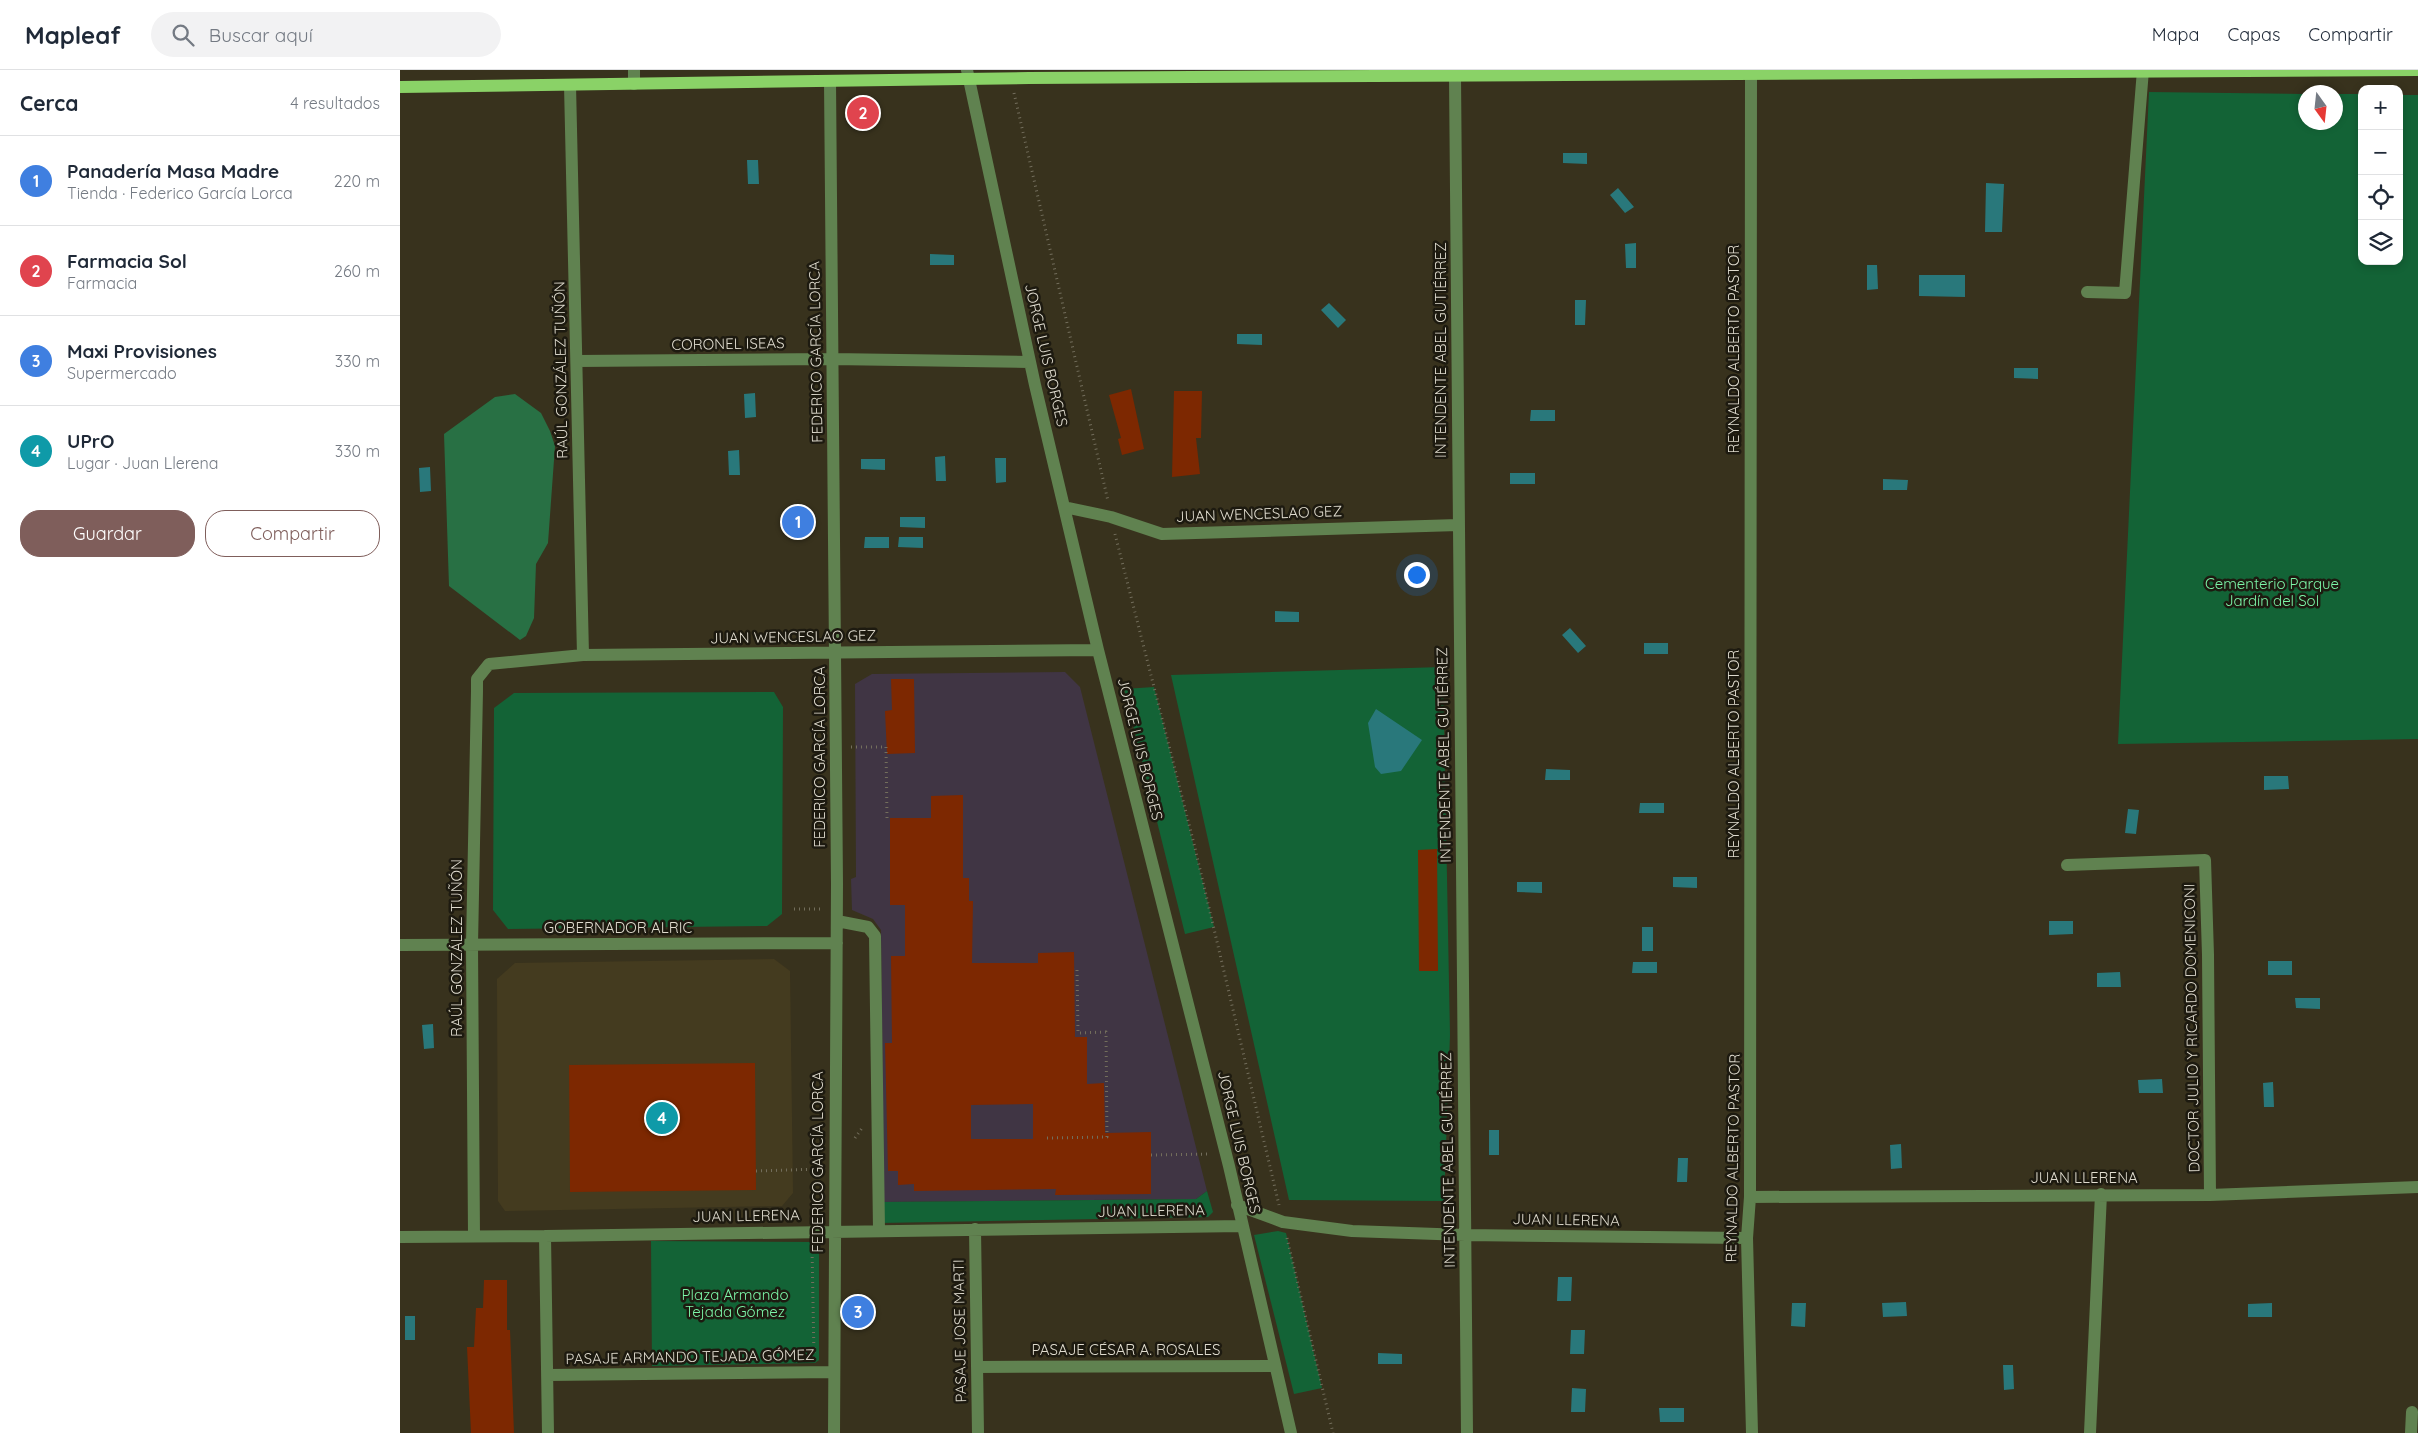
<!DOCTYPE html>
<html lang="es">
<meta charset="utf-8">
<style>
:root{--surface:#fff;--page:#f2f2f3;--text:#1f2937;--muted:#747a83;--line:#e0e1e3;--accent:#7f5e5b}
body{margin:0;font-family:Quicksand,sans-serif;background:var(--page);color:var(--text)}
.controls{position:absolute;right:15px;top:15px;display:grid;overflow:hidden;border-radius:10px;box-shadow:0 2px 8px #0003}
.controls button{width:45px;height:45px;display:grid;place-items:center;padding:0;border:0;border-bottom:1px solid var(--line);background:var(--surface);color:var(--text);font:25px sans-serif}
.compass{position:absolute;left:1898px;top:15px;width:45px;height:45px;border-radius:50%;background:var(--surface);box-shadow:0 2px 8px #0003;rotate:165deg}
.you{position:absolute;left:1016px;top:504px;width:18px;height:18px;margin:-12px;border:4px solid #fff;border-radius:50%;background:#1a73e8;box-shadow:0 0 0 8px #1a73e833}
.badge{display:grid;place-items:center;width:32px;height:32px;border-radius:50%;background:var(--accent);color:#fff;font-size:16px;font-weight:700}
.pin{position:absolute;translate:-50% -50%;border:2px solid #fff;box-shadow:0 1px 5px #0006}
.list{margin:0;padding:0;list-style:none}
h2{display:flex;justify-content:space-between;align-items:center;height:65px;margin:0;padding:0 20px;font-size:21px}
h2 small{font-size:16px;font-weight:400;color:var(--muted)}
.list li{display:grid;grid-template-columns:32px 1fr auto;gap:15px;align-items:center;box-sizing:border-box;height:90px;padding:0 20px;border-top:1px solid var(--line)}
.list b{display:block;font-size:19px;white-space:nowrap}
.list p{margin:0;font-size:16px;white-space:nowrap;color:var(--muted)}
.list em{font-size:16px;font-style:normal;color:var(--muted)}
.actions{display:flex;gap:10px;padding:15px 20px}
.actions a{flex:1;padding:11px 0;border:1px solid var(--accent);border-radius:20px;text-align:center;font-size:18px;color:var(--accent)}
.actions .main{background:var(--accent);color:#fff}
.icon{flex:none;width:28px;height:28px;fill:none;stroke:currentColor;stroke-width:2;stroke-linecap:round;stroke-linejoin:round}
.map{position:relative;flex:none;width:2018px;height:1363px;overflow:hidden}
header{display:flex;align-items:center;gap:30px;box-sizing:border-box;height:70px;padding:0 25px;background:var(--surface);border-bottom:1px solid var(--line)}
header strong{font-size:24px}
nav{display:flex;gap:28px;margin-inline-start:auto;font-size:18px}
.search{width:350px;height:45px;background:var(--page);display:flex;align-items:center;gap:12px;box-sizing:border-box;padding:0 18px;border-radius:28px;color:var(--muted);font-size:19px}
main{display:flex}
aside{flex:1;background:var(--surface)}
.map>svg:first-child{display:block}
.built{fill:#443b1f}
.medical{fill:#403544}
.green{fill:#136336}
.forest{fill:#287044}
.water{fill:#29787b}
.building{fill:#7d2801;fill-rule:evenodd}
.lines{fill:none;stroke-linecap:round;stroke-linejoin:round}
.path{stroke:#736e5c;stroke-width:3;stroke-dasharray:1 4;stroke-linecap:butt}
.minor{stroke:#608250;stroke-width:12}
.major{stroke:#8ad267;stroke-width:12}
.labels{text-anchor:middle;stroke-width:5;stroke-linejoin:round;paint-order:stroke}
.street-label{font-size:15px;fill:#dfdbce;stroke:#1d1a10}
.park-label{font-size:15px;fill:#7cf6a8;stroke:#1d1a10}
</style>
<header>
<strong>Mapleaf</strong>
<div class="search"><svg class="icon" aria-label="search" viewBox="0 0 24 24"><circle cx="10" cy="10" r="6"/><path d="M15 15l6 6"/></svg>Buscar aquí</div>
<nav><a>Mapa</a><a>Capas</a><a>Compartir</a></nav>
</header>
<main>
<aside>
<h2>Cerca<small>4 resultados</small></h2>
<ul class="list">
<li><span class="badge" style="background:#3f7fe0">1</span><div><b>Panadería Masa Madre</b><p>Tienda · Federico García Lorca</p></div><em>220 m</em></li>
<li><span class="badge" style="background:#e0444e">2</span><div><b>Farmacia Sol</b><p>Farmacia</p></div><em>260 m</em></li>
<li><span class="badge" style="background:#3f7fe0">3</span><div><b>Maxi Provisiones</b><p>Supermercado</p></div><em>330 m</em></li>
<li><span class="badge" style="background:#0f9aa8">4</span><div><b>UPrO</b><p>Lugar · Juan Llerena</p></div><em>330 m</em></li>
</ul>
<div class="actions"><a class="main">Guardar</a><a>Compartir</a></div>
</aside>
<div class="map">
<svg width="2018" height="1363" viewBox="0 0 2018 1363">
<rect width="100%" height="100%" fill="#38321d"/>
<!-- built -->
<path class="built" d="M374,889l16,12 3,222 -11,13 -277,5 -7,-10 -1,-222 18,-16z"/>
<!-- medical -->
<path class="medical" d="M665,602l15,15 127,504 -11,8 -312,3 -3,-272 -8,-11 -21,-9 -1,-31 5,-2 -1,-193 17,-10z"/>
<!-- green -->
<path class="green" d="M1749,22l156,2 1,28h30v-28h26v167h37v-166h19v644l-300,5z
M1043,597l7,368 -6,166 -155,-1 -118,-525z
M754,617l60,240 -29,7 -61,-245z
M374,622l9,15 -1,207 -15,12 -259,3 -15,-19 1,-202 20,-15z
M807,1121l6,21 -5,5 -329,6 -1,-21 318,-3z
M878,1161l8,2 36,155 -28,6 -40,-159z
M251,1171l161,1 7,5v113l-4,3 -163,3z"/>
<!-- forest -->
<path class="forest" d="M115,324l26,19 9,18 5,15 -7,97 -12,21 -2,54 -8,18 -6,4 -71,-54 -5,-152 51,-37z"/>
<!-- water -->
<path class="water" d="M1163,83h24v11l-24,-1z
M347,90h11l1,24h-11z
M1586,113l18,1 -2,48h-17z
M1218,118l16,19 -9,6 -15,-18z
M1236,173v25h-10l-1,-24z
M530,184l24,1v10h-24z
M1467,195h10l1,24 -11,1z
M1519,205h46v22l-46,-1z
M1175,230h11l-1,25h-10z
M929,233l17,17 -8,8 -17,-18z
M837,264h25v11l-25,-1z
M1614,298h24v11l-24,-1z
M355,323l1,24 -11,1 -1,-24z
M1131,340h24v11h-25z
M339,380l1,25h-11l-1,-24z
M545,386l1,25h-10l-1,-24z
M595,388h11v24l-10,1z
M461,389h24v11l-24,-1z
M30,397l1,24 -11,1 -1,-24z
M1110,403h25v11h-25z
M1483,409l25,1 -1,10h-24z
M500,447h25v11l-25,-1z
M465,467h24v11h-25z
M499,467h24v11l-25,-1z
M875,541l24,1v10h-24z
M1170,558l16,18 -8,7 -16,-18z
M1244,573h24v11h-24z
M976,639l46,31 -21,31 -20,3 -6,-7 -7,-44z
M1146,699l24,1v10h-25z
M1864,706h24l1,13 -25,1z
M1240,733h24v10h-25z
M1728,739l11,1 -3,24 -11,-1z
M1273,807h24v11l-24,-1z
M1117,812h25v11l-25,-1z
M1649,851h24v13l-24,1z
M1242,857h11v24h-11z
M1868,891h24v14h-24z
M1233,892h24v11h-25z
M1720,902l1,15h-24v-14z
M1895,928h25v11l-24,-1z
M33,954l1,24 -10,1 -2,-24z
M1762,1009l1,14h-24l-1,-13z
M1873,1012l1,25h-10l-1,-24z
M1089,1060h10v25h-10z
M1501,1074l1,24 -11,1 -1,-24z
M1278,1088h10l-1,24h-10z
M1158,1207h14l-1,24h-14z
M1506,1232l1,14 -24,1 -1,-14z
M1392,1233h14l-1,24 -14,-1z
M1872,1233v14h-24v-13z
M5,1246h10v24h-10z
M1171,1260h14l-1,24h-14z
M978,1283l24,1v10h-24z
M1603,1295h10l1,24 -10,1z
M1172,1318l14,1 -1,23h-14z
M1259,1338h25v14h-24z"/>
<!-- building -->
<path class="building" d="M731,319l13,60 -22,6 -4,-16 3,-1 -12,-43z
M774,321h28l-1,47h-5l4,36 -28,3z
M491,609h23l1,74 -28,1 -2,-43 7,-1z
M563,725v83h6v23h4l-1,62h66v-10l36,-1 1,85h12v47l17,-1 1,50 46,-1v62l-96,1 1,-6 -142,2v-7l-16,1v-14h-10l-3,-128h7l-1,-87h14v-51h-15v-87h41v-22zM633,1034v35h-62v-34z
M1037,779l1,122h-19l-1,-121z
M355,993l1,127 -186,2 -1,-127z
M84,1210h23v50h3l4,103h-43l-4,-86h7l2,-39h7z"/>
<g class="lines">
<!-- path -->
<path class="path" d="M614,23l94,408
M715,464l79,310 85,361
M451,677h35l1,71
M394,839h30
M455,1068l7,-10
M647,1068l60,-1 -1,-105 -28,1 -1,-64h-3
M751,1085l59,-1
M356,1101l65,-2
M887,1168l46,195
M412,1177l2,111"/>
<!-- minor -->
<path class="minor" d="M234,0v14
M567,0l68,315 63,265 131,516 62,267
M1351,4l-1,1123 -3,41 5,195
M1055,6l12,1357
M430,11l7,803 -3,549
M170,15l13,570
M1687,222l38,1 18,-223
M177,291l255,-2 197,3
M664,437l47,10 51,17 296,-9
M1667,795l138,-5 3,95 2,240
M437,851l31,6 7,9 4,294
M0,875l437,-2
M1350,1127l460,-2 208,-8
M837,1135l46,17 69,9 113,4 282,3
M575,1159l3,204
M74,1166l-2,-291 5,-254v-12l12,-15 94,-9 515,-5
M145,1166l3,197
M0,1167l145,-1 697,-10
M577,1297l298,-1
M147,1305l287,-3
M1690,1363l11,-239
M2011,1363l1,-21"/>
<!-- major -->
<path class="major" d="M0,17l629,-9 1389,-8"/>
</g>
<g class="labels">
<!-- street labels -->
<g class="street-label">
<text transform="translate(328 274) rotate(-1)" y="5">CORONEL ISEAS</text>
<text transform="translate(1334 279) rotate(-90)" y="5">REYNALDO ALBERTO PASTOR</text>
<text transform="translate(1041 280) rotate(-90)" y="5">INTENDENTE ABEL GUTIÉRREZ</text>
<text transform="translate(416 282) rotate(-91)" y="5">FEDERICO GARCÍA LORCA</text>
<text transform="translate(646 285) rotate(77)" y="5">JORGE LUIS BORGES</text>
<text transform="translate(161 300) rotate(-91)" y="5">RAÚL GONZÁLEZ TUÑÓN</text>
<text transform="translate(859 444) rotate(-2)" y="5">JUAN WENCESLAO GEZ</text>
<text transform="translate(393 567) rotate(-1)" y="5">JUAN WENCESLAO GEZ</text>
<text transform="translate(740 679) rotate(76)" y="5">JORGE LUIS BORGES</text>
<text transform="translate(1334 684) rotate(-90)" y="5">REYNALDO ALBERTO PASTOR</text>
<text transform="translate(1044 685) rotate(-91)" y="5">INTENDENTE ABEL GUTIÉRREZ</text>
<text transform="translate(420 687) rotate(-90)" y="5">FEDERICO GARCÍA LORCA</text>
<text x="218" y="863">GOBERNADOR ALRIC</text>
<text transform="translate(57 878) rotate(-90)" y="5">RAÚL GONZÁLEZ TUÑÓN</text>
<text transform="translate(1792 958) rotate(-91)" y="5">DOCTOR JULIO Y RICARDO DOMENICONI</text>
<text transform="translate(839 1072) rotate(77)" y="5">JORGE LUIS BORGES</text>
<text transform="translate(1333 1088) rotate(-89)" y="5">REYNALDO ALBERTO PASTOR</text>
<text transform="translate(1048 1090) rotate(-91)" y="5">INTENDENTE ABEL GUTIÉRREZ</text>
<text transform="translate(418 1092) rotate(-90)" y="5">FEDERICO GARCÍA LORCA</text>
<text x="1684" y="1113">JUAN LLERENA</text>
<text transform="translate(751 1141) rotate(-1)" y="5">JUAN LLERENA</text>
<text transform="translate(346 1146) rotate(-1)" y="5">JUAN LLERENA</text>
<text transform="translate(1166 1150) rotate(1)" y="5">JUAN LLERENA</text>
<text transform="translate(560 1261) rotate(-91)" y="5">PASAJE JOSE MARTI</text>
<text x="726" y="1285">PASAJE CÉSAR A. ROSALES</text>
<text transform="translate(290 1287) rotate(-1)" y="5">PASAJE ARMANDO TEJADA GÓMEZ</text>
</g>
<!-- park labels -->
<g class="park-label">
<text x="1872" y="519">Cementerio Parque<tspan x="1872" dy="17">Jardín del Sol</tspan></text>
<text x="335" y="1230">Plaza Armando<tspan x="335" dy="17">Tejada Gómez</tspan></text>
</g>
</g>
</svg>
<div class="controls">
<button>+</button>
<button>−</button>
<button><svg class="icon" aria-label="locate" viewBox="0 0 24 24"><circle cx="12" cy="12" r="6"/><path d="M12 2v4M12 18v4M2 12h4M18 12h4"/></svg></button>
<button><svg class="icon" aria-label="layers" viewBox="0 0 24 24"><path d="M12 4l9 5-9 5-9-5zM3 14l9 5 9-5"/></svg></button>
</div>
<svg class="compass" viewBox="-18 -18 36 36"><path d="M0-13l5 13h-10z" fill="#e53935"/><path d="M0 13l5-13h-10z" fill="#747a83"/></svg>
<div class="you"></div>
<div class="pin badge" style="left:398px;top:452px;background:#3f7fe0">1</div>
<div class="pin badge" style="left:463px;top:43px;background:#e0444e">2</div>
<div class="pin badge" style="left:458px;top:1242px;background:#3f7fe0">3</div>
<div class="pin badge" style="left:262px;top:1048px;background:#0f9aa8">4</div>
</div>
</main>
